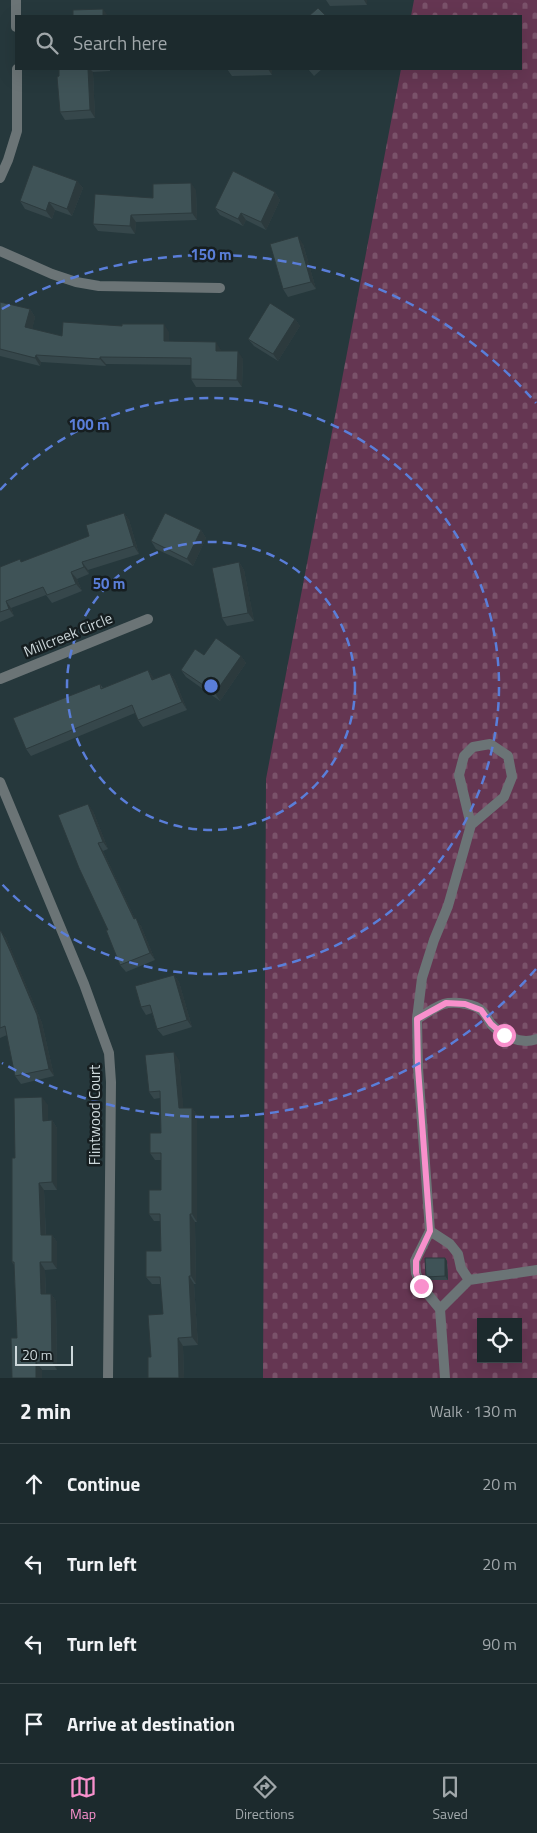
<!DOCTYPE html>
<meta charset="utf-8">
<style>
:root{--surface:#1c2a2d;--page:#293639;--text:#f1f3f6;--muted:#a0a7aa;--line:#3a4649;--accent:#f890cc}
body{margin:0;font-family:"Titillium Web",sans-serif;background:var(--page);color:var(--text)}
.controls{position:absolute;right:15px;bottom:15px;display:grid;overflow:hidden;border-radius:0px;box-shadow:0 5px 20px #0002}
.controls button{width:45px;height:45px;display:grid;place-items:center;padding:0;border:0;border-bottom:1px solid var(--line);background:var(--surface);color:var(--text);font:25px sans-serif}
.scale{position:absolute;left:15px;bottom:12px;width:58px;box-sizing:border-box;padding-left:5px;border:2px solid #ccd7da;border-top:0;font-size:14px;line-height:18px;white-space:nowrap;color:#ccd7da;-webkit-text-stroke:4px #161e20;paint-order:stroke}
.stop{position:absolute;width:15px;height:15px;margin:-11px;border:4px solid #f890cc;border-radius:50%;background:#fff}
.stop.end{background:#f890cc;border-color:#fff;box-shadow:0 1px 5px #0008}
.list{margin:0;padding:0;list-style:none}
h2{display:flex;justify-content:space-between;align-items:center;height:65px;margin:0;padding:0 20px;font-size:21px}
h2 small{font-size:16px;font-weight:400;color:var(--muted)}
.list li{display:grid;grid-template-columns:32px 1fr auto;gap:15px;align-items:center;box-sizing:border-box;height:80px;padding:0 20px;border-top:1px solid var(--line)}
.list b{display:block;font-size:19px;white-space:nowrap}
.list em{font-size:16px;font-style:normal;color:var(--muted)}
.icon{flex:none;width:28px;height:28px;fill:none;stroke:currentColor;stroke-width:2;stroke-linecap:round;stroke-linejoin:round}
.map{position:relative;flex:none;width:537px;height:1378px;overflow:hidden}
.search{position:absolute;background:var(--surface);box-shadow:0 5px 20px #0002;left:15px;right:15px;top:15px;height:55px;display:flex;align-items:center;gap:12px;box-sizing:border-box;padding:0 18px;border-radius:0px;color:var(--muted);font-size:19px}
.sheet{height:385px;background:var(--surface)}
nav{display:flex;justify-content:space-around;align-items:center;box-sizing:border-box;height:70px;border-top:1px solid var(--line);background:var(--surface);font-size:14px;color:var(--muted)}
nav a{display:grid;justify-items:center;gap:2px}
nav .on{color:var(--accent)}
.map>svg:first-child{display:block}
.cemetery{fill:url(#cemetery-stones);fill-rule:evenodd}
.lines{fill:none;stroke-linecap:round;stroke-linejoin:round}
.lane{stroke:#6b7476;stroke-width:10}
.street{stroke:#6b7476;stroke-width:10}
.wall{fill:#36474b}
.shaded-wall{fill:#2c3a3d}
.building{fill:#3f5357;stroke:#2c3a3d}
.route{stroke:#f890cc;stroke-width:6}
.ring{fill:none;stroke:#5a7ed9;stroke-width:2.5;stroke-dasharray:9 6}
.labels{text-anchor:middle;stroke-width:5;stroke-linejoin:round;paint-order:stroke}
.street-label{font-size:15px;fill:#ccd7da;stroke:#161e20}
.centre{fill:#5a7ed9;stroke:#161e20;stroke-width:2.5}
.ring-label{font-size:15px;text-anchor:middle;font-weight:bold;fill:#5a7ed9;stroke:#161e20;stroke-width:5;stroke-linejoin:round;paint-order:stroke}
</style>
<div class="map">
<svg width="537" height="1378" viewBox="0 0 537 1378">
<defs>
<pattern id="cemetery-stones" width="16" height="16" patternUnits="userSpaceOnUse" patternTransform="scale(1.25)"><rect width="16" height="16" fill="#653652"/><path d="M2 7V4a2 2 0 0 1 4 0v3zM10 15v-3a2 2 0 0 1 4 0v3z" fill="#7a526a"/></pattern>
</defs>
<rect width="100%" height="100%" fill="#26383c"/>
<!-- cemetery -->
<path class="cemetery" d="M414,0h123v1378h-274l3,-599 135,-710h120v-53h-110zM481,1322h37v37h-37z"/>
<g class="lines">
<!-- lane -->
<path class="lane" d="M417,1019l5,-41 12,-38 14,-34 23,-81 33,-28 8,-20 -4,-21 -18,-12 -17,3 -9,9 -5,19 12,50
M430,1231l20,13 8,10 3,14 8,12 -29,29
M469,1280l68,-10
M445,1378l-5,-69 -19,-23 -5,-13 -1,-12 15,-30 -12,-163 -1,-49c9,-5 21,-15 31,-16 10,-1 27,1 34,8 4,3 6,9 9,13 11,12 30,21 46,15"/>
<!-- street -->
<path class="street" d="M16,0v27
M0,178l8,-18 9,-29v-62
M0,251l52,23 24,8 23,4 121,2
M0,679l148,-60
M0,782l84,202 25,69 2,29 -3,296"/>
</g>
<!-- wall -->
<path class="wall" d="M326,0h41v5l-37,1z
M59,69h51v2l-17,1 2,46 -30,2 -5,-8z
M227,69h45v6l-40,1z
M308,69h14l-8,7z
M77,181l6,7 -11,28 -17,-6 -3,9 -27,-10 -5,-8z
M196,190l1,30 -61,2 -1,12 -37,-3 -5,-7 60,-26z
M275,192l5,8 -14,30 -20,-10 -3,6 -23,-11 -5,-7z
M303,244l13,45 -28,8 -5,-8z
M0,302l30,7 5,8 -3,12 30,7 107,-4v9l52,9v1l22,8 -1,28h-46l-5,-8v-14l-85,-1v2l-65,-4 -1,4 -40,-10z
M295,319l5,7 -22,35 -24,-15 -6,-7z
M124,513l5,7 10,34 -51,16 1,4 -12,5 5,12 -30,12 -6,-8 -35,13 3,8 -14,6v-55l22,-5 67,-26z
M201,530l5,8 -13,28 -37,-17 -5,-8z
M239,562l5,8 10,51 -27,5 -5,-8z
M241,656l5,7 -26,38 -34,-24 -5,-7z
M148,670l6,9 16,-6 5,7 12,30 -44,17 -5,-7 -3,-7 -104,43 -5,-7 74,-65 3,4z
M93,811l15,38 -5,2 32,68 6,7 14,34 -29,12 -6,-7 -12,-35z
M0,931l6,7 36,85 12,53 -33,8 -6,-8 -8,-41 -7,3z
M174,975l5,7 13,45 -29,9 -6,-7 -5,-16 -6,2 -5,-8z
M179,1060l4,48h9l5,7v107h-2l1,62h-2l4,61 -15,1 1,32h-36l3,-21 12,-43 -2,-30h-9l-6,-7 15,-26 -1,-30h-6l-5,-7 12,-24v-30h-6l-5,-7 11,-20 -1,-35 -6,1 -5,-7z
M48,1105v16l4,-1 5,8v62h-13l2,45h6l5,7v27l-12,1 1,24h5l5,7 1,69h-15l-25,-32 -3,-73 -2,-3 3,-104z
M445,1258l2,3 1,19h-19l-3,-3z"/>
<!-- shaded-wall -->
<path class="shaded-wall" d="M364,0h3v5z
M103,9l5,7h-5z
M88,69h2l3,3 2,46 -5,-8z
M268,69h4v6z
M77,181l6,7 -11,28 -5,-7z
M191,183l5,7 1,30 -5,-7z
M275,192l5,8 -14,30 -5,-8z
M49,202l6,8 -3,9 -6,-8z
M241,213l5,7 -3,6 -5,-7z
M131,215l5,7 -1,12 -5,-8z
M298,236l5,8 13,45 -5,-7z
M30,309l5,8 -4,18 -6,-8z
M295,319l5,7 -22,35 -5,-7z
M164,324l5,8v16l-5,-7z
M216,342l5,8v8l-5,-7z
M238,351l5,8 -1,28 -5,-7z
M36,355l5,7 -1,4 -5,-8z
M100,357l6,7v2l-6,-7z
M124,513l5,7 10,34 -5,-8z
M201,530l5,8 -13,28 -6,-7z
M82,562l6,8 1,4 -5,-7z
M239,562l5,8 10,51 -6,-8z
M71,572l6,7 5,12 -6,-7z
M6,601l5,7 3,8 -5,-7z
M241,656l5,7 -26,38 -5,-8z
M148,670l5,7 4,10 -5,-7z
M170,673l5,7 12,30 -5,-8z
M88,804l5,7 15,38 -5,-7z
M98,843l5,8 34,72 -1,-5 5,8 14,34 -5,-7z
M1,931l5,7 10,23 26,62 12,53 -5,-7z
M174,975l5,7 13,45 -5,-7z
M174,1052l5,8 5,55 -5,-7z
M42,1097l6,8v23l-5,-7z
M192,1108l5,7v107l-5,-8z
M52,1120l5,8v62l-5,-8z
M39,1183l5,7 2,52 -5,-7z
M190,1214l5,8 1,62 -5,-8z
M52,1235l5,7v27l-5,-7z
M445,1258l2,3 1,19 -3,-4z
M40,1262l5,8 1,31 -5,-7z
M189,1276l5,8 4,61 -6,-8z
M51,1294l5,7 1,69 -5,-8z
M178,1338l5,8 1,32h-5z
M36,1362l6,8v8h-6z"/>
<!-- building -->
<path class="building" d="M318,8l8,8h-17z
M103,9v7h-30v-6z
M59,69h29l2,41 -30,2 -3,-35 2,-1z
M33,165l44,16 -10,28 -18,-7 -3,9 -26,-10z
M233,171l42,21 -14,30 -20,-9 -3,6 -23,-11z
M191,183l1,30 -61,2 -1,11 -37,-2 2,-30 58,4v-14z
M298,236l13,46 -28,7 -13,-45z
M0,302l30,7 -5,18 37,9 1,-14 59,4v-2h42v17l52,1v9h22l-1,29 -46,-1v-21l-91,-1v2l-64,-4 -1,3 -35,-9z
M270,303l25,16 -22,35 -25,-15z
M124,513l10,33 -52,16 2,5 -13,5 5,12 -29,11 -4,-8 -37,14 3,8 -9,3v-45l20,-8 1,3 68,-26 -3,-11z
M165,513l36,17 -14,29 -36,-18z
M239,562l9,51 -26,5 -10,-50z
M216,638l25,18 -26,37 -34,-23 14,-21 9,6z
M148,670l4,10 18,-7 12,29 -44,18 -6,-15 -106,44 -13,-31 87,-34 1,5z
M88,804l15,38 -5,1 36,76 2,-1 14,35 -30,12 -14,-35h2l-29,-62 -21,-53z
M0,931h1l10,22 26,62 12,54 -34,7 -10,-50 -5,2z
M174,975l13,45 -30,9 -7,-24 -9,2 -6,-21z
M174,1052l5,56h13v106h-2l1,62h-2l3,61 -14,1 1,40h-31v-21h3l-3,-42 15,-1 -3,-37h-14v-26h15l-1,-37h-11v-24h12v-37h-11v-20h11l-1,-42 -11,1 -4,-37z
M42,1097l1,24 9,-1v62l-13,1 2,52h11v27h-12l1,32h10l1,68h-16v16h-24l-1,-40h6l-3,-76h-2v-104h3l-1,-60z
M425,1258h20v18l-19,1z"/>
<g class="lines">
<!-- route -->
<path class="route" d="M421,1286l-5,-13v-12l14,-30 -12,-163 -1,-49 29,-16 19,1 16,6 10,14 13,11"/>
</g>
<!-- distance rings -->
<g class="ring">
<circle cx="211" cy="686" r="144"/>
<path d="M0 490A288 288 0 1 1 0 882"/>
<path d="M536 969A431 431 0 0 1 2 1063M2 309A431 431 0 0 1 536 403"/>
</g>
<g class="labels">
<!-- street labels -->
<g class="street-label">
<text transform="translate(68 635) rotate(-22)" y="5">Millcreek Circle</text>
<text transform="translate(95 1115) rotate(-90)" y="5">Flintwood Court</text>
</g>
</g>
<circle cx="211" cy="686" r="8" class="centre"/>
<g class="ring-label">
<text x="211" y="260">150 m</text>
<text x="89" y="430">100 m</text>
<text x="109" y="589">50 m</text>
</g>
</svg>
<div class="controls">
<button><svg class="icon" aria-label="locate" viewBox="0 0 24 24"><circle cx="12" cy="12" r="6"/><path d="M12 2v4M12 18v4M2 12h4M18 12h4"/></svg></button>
</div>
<div class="scale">20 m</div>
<div class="stop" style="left:504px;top:1035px"></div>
<div class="stop end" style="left:421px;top:1286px"></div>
<div class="search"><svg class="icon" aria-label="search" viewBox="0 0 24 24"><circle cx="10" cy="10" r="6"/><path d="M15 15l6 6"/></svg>Search here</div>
</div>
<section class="sheet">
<h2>2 min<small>Walk · 130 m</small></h2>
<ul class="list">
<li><svg class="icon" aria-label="ahead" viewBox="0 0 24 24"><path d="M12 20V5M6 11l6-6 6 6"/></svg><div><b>Continue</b></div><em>20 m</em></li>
<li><svg class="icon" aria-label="left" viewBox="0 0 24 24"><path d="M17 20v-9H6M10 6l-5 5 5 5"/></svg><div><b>Turn left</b></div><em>20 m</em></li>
<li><svg class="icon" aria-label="left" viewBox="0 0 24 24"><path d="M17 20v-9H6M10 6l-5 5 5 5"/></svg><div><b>Turn left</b></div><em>90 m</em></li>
<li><svg class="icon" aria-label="arrive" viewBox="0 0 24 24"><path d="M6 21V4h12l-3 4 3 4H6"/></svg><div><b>Arrive at destination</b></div></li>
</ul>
</section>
<nav>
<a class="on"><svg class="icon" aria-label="map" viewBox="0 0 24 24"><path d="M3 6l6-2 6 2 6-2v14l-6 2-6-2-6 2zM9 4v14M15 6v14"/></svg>Map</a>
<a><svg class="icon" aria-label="directions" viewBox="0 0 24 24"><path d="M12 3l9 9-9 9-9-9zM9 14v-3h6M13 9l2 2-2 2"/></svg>Directions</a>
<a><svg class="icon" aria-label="saved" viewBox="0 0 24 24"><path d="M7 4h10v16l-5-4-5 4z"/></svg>Saved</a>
</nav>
